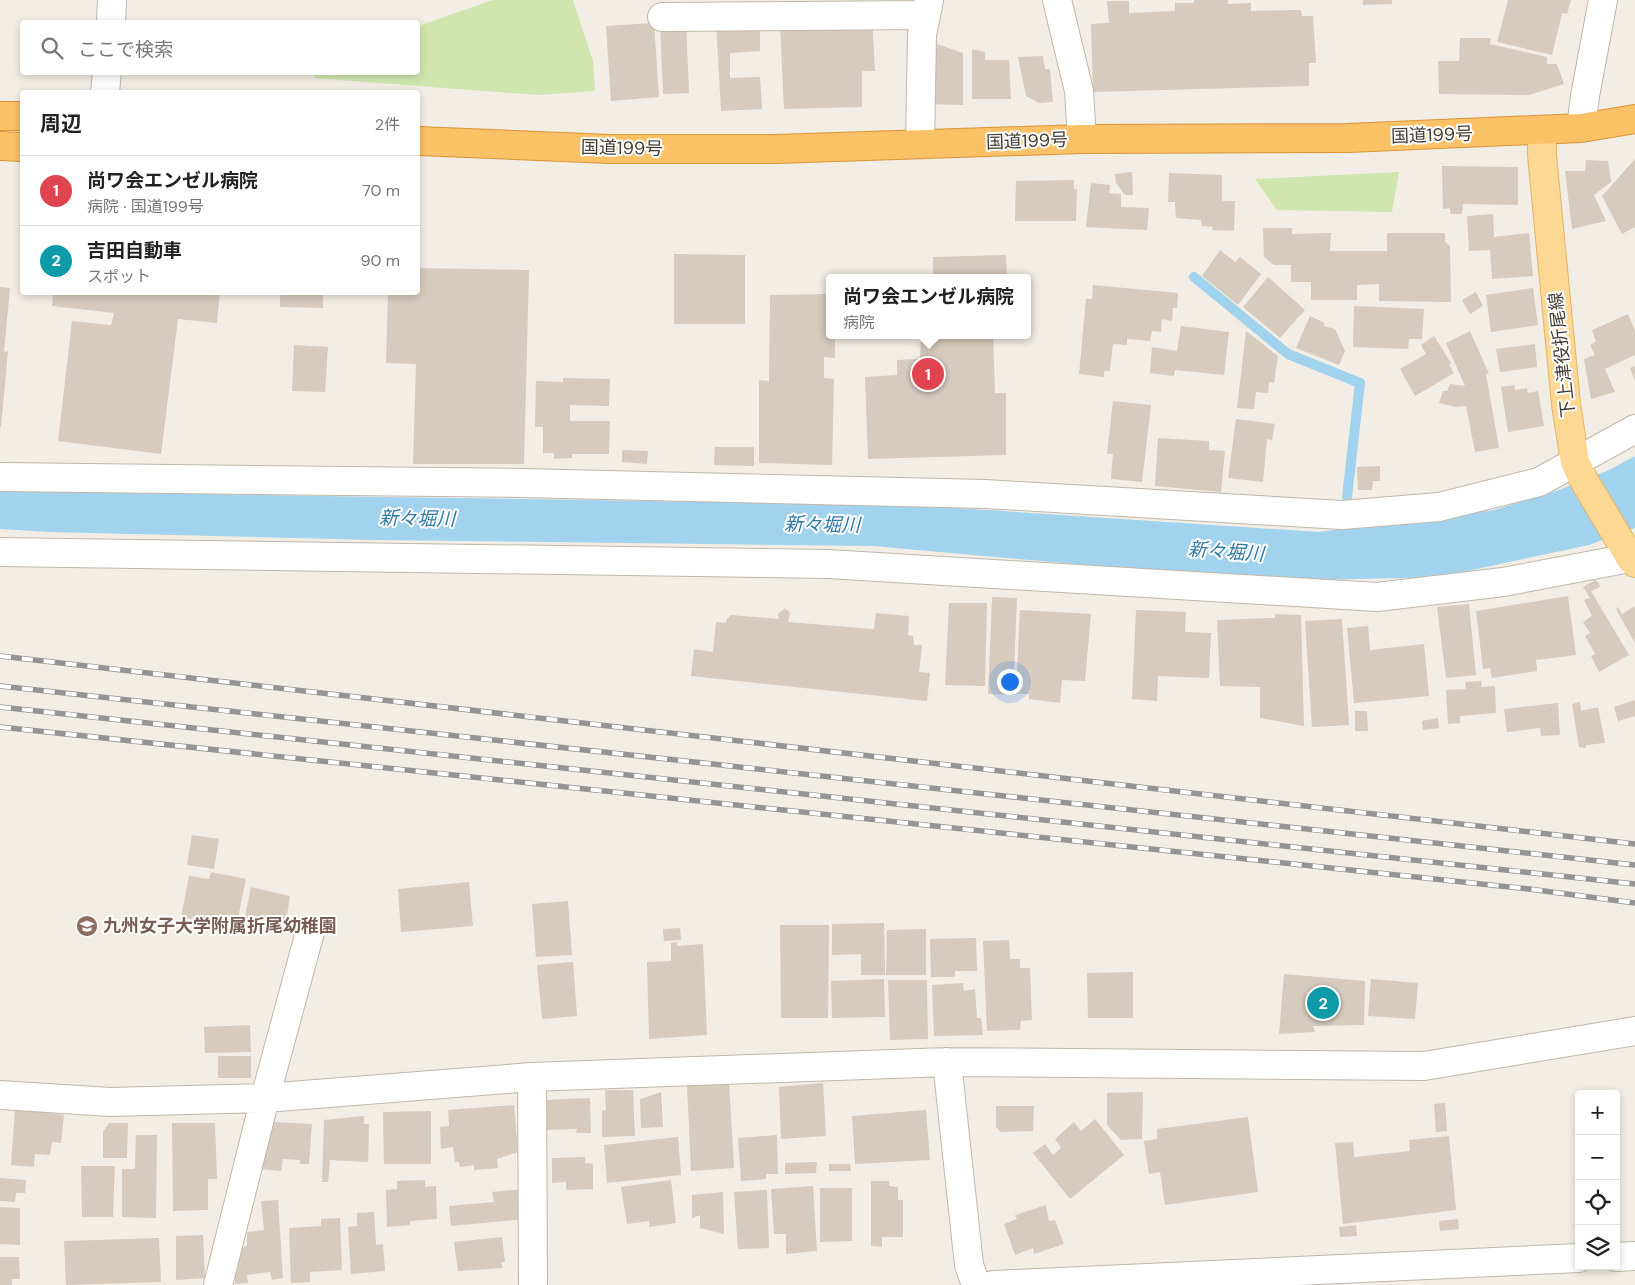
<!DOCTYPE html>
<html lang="ja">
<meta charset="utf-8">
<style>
:root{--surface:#fff;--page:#f6f6f6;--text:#222;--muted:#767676;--line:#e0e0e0;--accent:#7c3aed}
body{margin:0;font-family:"DM Sans","Noto Sans JP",sans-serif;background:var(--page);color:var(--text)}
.controls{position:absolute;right:15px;bottom:15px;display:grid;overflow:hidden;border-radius:5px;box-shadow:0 2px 8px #0003}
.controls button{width:45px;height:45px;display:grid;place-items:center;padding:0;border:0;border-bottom:1px solid var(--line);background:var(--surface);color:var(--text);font:25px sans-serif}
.you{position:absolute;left:1009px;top:681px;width:18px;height:18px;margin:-12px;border:4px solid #fff;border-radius:50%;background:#1a73e8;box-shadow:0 0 0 8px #1a73e833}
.badge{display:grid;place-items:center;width:32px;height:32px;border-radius:50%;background:var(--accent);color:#fff;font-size:16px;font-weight:700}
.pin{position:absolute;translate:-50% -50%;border:2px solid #fff;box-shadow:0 1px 5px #0006}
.popup{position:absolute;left:826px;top:274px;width:205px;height:65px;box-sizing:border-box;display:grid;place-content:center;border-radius:5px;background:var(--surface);filter:drop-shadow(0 1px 4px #0005);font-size:16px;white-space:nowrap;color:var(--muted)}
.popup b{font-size:19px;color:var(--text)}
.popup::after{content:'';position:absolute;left:50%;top:100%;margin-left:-10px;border:10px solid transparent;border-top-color:var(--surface)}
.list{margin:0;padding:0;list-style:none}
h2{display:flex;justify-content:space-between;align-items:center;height:65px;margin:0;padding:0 20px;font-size:21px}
h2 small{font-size:16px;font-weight:400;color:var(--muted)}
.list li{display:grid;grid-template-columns:32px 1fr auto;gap:15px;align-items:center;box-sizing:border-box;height:70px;padding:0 20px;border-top:1px solid var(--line)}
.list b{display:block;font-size:19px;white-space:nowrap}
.list p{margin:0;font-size:16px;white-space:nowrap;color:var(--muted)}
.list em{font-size:16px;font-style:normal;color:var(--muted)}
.icon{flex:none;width:28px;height:28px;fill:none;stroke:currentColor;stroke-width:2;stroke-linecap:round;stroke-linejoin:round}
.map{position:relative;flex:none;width:1635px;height:1285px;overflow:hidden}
.search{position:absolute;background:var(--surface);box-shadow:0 2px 8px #0003;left:20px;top:20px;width:400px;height:55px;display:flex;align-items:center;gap:12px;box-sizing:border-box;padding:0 18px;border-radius:5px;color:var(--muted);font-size:19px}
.panel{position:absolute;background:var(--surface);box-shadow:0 2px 8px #0003;left:20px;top:90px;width:400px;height:205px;border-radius:5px}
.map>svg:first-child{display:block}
.green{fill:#d0e6ae}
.water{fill:#a2d3ee}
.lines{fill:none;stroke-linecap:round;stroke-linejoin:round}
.stream{stroke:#a2d3ee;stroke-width:10}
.building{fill:#d6cbbd}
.minor-casing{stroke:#c0b7ab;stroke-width:30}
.major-casing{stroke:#e0b464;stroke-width:30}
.highway-casing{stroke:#d99537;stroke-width:30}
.minor{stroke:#fff;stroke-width:28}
.major{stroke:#fcd894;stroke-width:28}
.highway{stroke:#fac167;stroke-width:28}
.rail-casing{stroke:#949494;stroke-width:5.5}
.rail{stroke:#fff;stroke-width:4;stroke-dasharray:11;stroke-linecap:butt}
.labels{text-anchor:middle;stroke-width:4;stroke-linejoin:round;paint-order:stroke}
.street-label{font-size:18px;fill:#443d35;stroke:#fff}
.education-label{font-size:18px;font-weight:bold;fill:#785e54;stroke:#fff;text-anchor:start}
.water-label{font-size:19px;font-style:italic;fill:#2f7aa5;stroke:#fff}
</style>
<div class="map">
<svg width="1635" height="1285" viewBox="0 0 1635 1285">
<rect width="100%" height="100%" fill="#f2ede5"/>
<!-- green -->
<path class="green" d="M493,0h80l20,61 2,30 -57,4 -224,-17v-5l104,-1v-46z
M1399,172l-7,40 -115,-2 -22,-31z"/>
<!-- water -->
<path class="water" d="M1635,456v72l-46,17 -150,32 -116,3 -193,-11 -257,-23 -496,-6 -328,-8 -49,-3v-40l67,3 845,13 406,27 176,-22 65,-20 50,-20z"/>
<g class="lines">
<!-- stream -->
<path class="stream" d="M1194,277l94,77 72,29 -13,114"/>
</g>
<!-- building -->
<path class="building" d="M1194,0h34v4l23,-1v8l50,-1 1,6h11l3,47h-7v23l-216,6 -2,-68 18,-1 -2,-22h22v12l46,-2v-8h19z
M1363,0h29v4l-29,1z
M1508,0h63l-4,14 -5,-1 -10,42 -55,-13z
M872,17l3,54h-13v36l-78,2 -4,-84z
M760,20v31l-30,2v25l30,-1 2,32 -41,2 -5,-89z
M686,22l3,71 -26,1 -3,-71z
M654,23l5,74 -48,4 -5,-75z
M1460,38h31l-1,6 57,13v7h10l7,20 -35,11 -90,-1 -1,-33h21z
M928,41l35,12v52l-36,-1z
M972,49l13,3v8h24l2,39h-39z
M1043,56l2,13h5l3,33 -14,1 -13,-7 -8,-39z
M1635,159v68l-13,7 -20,-38z
M1586,160l22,1 3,21 -17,13 12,26 -34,8 -7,-58h20z
M1442,166l76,1v38l-55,-1 -1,10h-12v-6l-7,1z
M1132,172l1,23h-8l-9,-12 -1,-9z
M1169,173l53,2v26h13l-1,30 -22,-1 1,-3 -11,-1 -1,-6 -25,-2 -1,-16h-7z
M1074,180v9h3l-1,32h-61l1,-40z
M1091,183l19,2 -1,8 12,1v13l28,1 -2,22 -61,-3z
M1493,214l1,23 35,-4 4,43 -41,3 -2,-29 -21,1 -2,-35z
M1263,228h29v6l39,-1 -1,18h57v-18h58v9l5,4 1,56 -72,-1v-17l-22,1v15h-46v-18h-20v-17h-17l-10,-8z
M1220,250l15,12 5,-5 21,17 -23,31 -36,-29z
M674,254l71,1v69h-71z
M1006,255l1,23h-74v-21z
M418,268l111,2 -5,194h-111l3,-100 -30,-1 2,-71h30z
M1268,277l37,33 -25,28 -37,-31z
M1093,285l85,8 -1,15h-4l-1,13 -10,-2 -1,13 -9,-1 -2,10 -23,-2v6l-14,-1 -3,27h-6v6l-25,-3 7,-75h6z
M0,287l10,1 -6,64 4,-1 -7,76h-1z
M1533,288l5,37 -47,7 -5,-37z
M53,292h167l-3,31 -39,-4 -17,135 -103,-13 14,-120 39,4 3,-12 -62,-7z
M280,292h43v16l-43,-1z
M1476,292l7,14 -13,8 -8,-14z
M829,294v41h6v23l-11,-1v21l10,1 -2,86 -73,-2v-83l10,1 1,-86z
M1354,306l70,3 -2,30h-13l-1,10 -55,-2z
M1628,314l7,17v24l-30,14 10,23 -24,7 -7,-40 11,-4 -5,-10 6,-3 -4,-12z
M1310,316l15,7 -2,3 12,3 10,22 -6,14 -43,-17z
M1181,326l48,6 -5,43 -49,-5 -1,6 -24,-3 2,-26 25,4z
M1246,331l32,25 -4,27 -5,-1 -1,11 -12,-1 -2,17 -17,-1z
M1470,331l19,43h-3l13,74 -24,4 -9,-46 -11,1 -16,-4 4,-12h4l3,-7 15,2 -19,-43z
M921,335h72l2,58h11v62l-138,4 -3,-82 32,-2v-15l23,-1z
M1434,336l17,27 -2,2 5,8 -39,23 -15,-27 26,-15 -5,-9z
M1535,344l2,23 -37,5 -4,-23z
M294,345l34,2 -3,45 -33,-1z
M1635,366v15l-5,-13z
M563,378l47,1 -1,27 -39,-1v16h40l-1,33h-37v4l-18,1v-6h-11v-26h-8l1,-46 27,1z
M1514,385l1,5 12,-2 1,5 10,-2 6,35 -36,6 -7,-45z
M1113,401l38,4 -9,77 -31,-3 2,-25h-6z
M1236,419l39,5 -3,16 -5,-1 -4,43 -35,-4z
M1158,438l51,3v9l16,1 -4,41 -66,-6z
M715,447h39v19l-40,-1z
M622,450l26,1 -1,13 -25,-2z
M1380,466v15h-7l-1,9h-14l-1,-23z
M1595,580l4,3 1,4 -9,4 38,64 -30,17 -8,-16 4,-2 -10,-18 5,-3 -7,-11 9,-6 -8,-16 6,-2 -7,-11z
M1568,596l8,59 -40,5 1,11 -45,7 -2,-10 -7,1 -7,-58z
M992,597l25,1 -4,97 -25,-1z
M949,603h38l-2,83 -40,-1z
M1469,604l7,71 -30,3 -9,-71z
M1635,606v37l-19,-34 2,-2 4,7z
M785,608l5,5 -2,9 86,7 2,-16 33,3 -1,19 5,1 1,9h8l-3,27 11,1 -3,28 -236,-25 3,-27 19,3 3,-30 10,1 1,-4 4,-4 48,4 -1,-5z
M1020,610l71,4 -6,67 -23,-1 -2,23 -31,-4v-5h-13z
M1136,610l50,2 -1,20 26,1 -2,45 -51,-2 -1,25 -25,-2z
M1275,614l26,1 3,111 -44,-8v-31l-40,-1 -3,-66 58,-2z
M1342,619l7,106 -37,2 -7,-106z
M1368,626l2,24 54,-6 5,52 -75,7 -7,-75z
M1482,681l-1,6 14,-1 1,27 -36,3v7l-12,1 -2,-34 20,-1 -1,-7z
M1635,700v16l-17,5 -4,-14z
M1580,702l1,9 17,-4 7,36 -19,2v3l-7,-1 -7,-43z
M1558,703l2,32 -19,1 -1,-8 -33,4 -3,-23z
M1355,711h12l1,20h-13z
M1438,718l1,10 -16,2 -1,-9z
M192,835l27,4 -5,30 -27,-4z
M211,872l35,7 -10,49 -55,-11 8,-41 20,3z
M469,882l4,44 -72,6 -3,-43z
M251,887l39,9 -4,25 -5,-1 -4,8 -33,-7z
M568,901l4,54 -36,2 -4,-53z
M884,923l1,52h-24v-21l-29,1v-31z
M780,925h49l-1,93h-47z
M680,928l1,12 -17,1 -1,-12z
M926,929v46h-40l1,-45z
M976,938l1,33h-22v6h-24l-1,-38z
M1009,940l1,19h10v9h10l2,52 -11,1 -1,9 -33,1 -4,-90z
M677,942v4l26,-2 4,91 -58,4 -2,-77 24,-1v-18z
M573,962l4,54 -35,3 -5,-54z
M1133,972v46h-45l-1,-45z
M1284,974l81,7 -1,44 -51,1 2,6 -36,2z
M884,979l1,38 -53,1 -1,-37z
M1371,979l47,4 -3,36 -47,-3z
M888,980h39l1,59 -38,1z
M963,983l1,8 11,-2 2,29h4l2,17 -49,1 -2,-51z
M250,1025l1,27 -46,1 -1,-26z
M218,1056h33v22h-33z
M729,1082l5,86 -43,3 -4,-87z
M823,1083l3,53 -45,3 -2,-52z
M605,1090h28l2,46 -33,1v-26l4,-1z
M661,1092l2,35 -22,1 -1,-29z
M1143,1092l-1,47 -21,1 -14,-15v-32z
M590,1098l1,35h-15l1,-4 -32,1 -1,-30z
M1445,1103l2,28 -11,1 -2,-28z
M514,1105l4,47 -21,7 1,9 -24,2v-5l-14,2 -1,-5h-4l-2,-15 -12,2 -1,-22 9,-1 -1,-16z
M996,1106h38l-1,25 -32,1 -5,-5z
M15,1109l49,6 -3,28 -9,-1 -2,13 -15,-1 -1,13 -23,-2z
M926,1110l4,50 -75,4 -3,-48z
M431,1111v53h-47l-1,-52z
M364,1116v8h5l-1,38 -38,-2 -2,22h-6l2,-62z
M1248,1117l10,75 -93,13 -5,-33 -11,2 -5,-33 13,-2v-10z
M1095,1119l29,36 -54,44 -37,-46 12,-9 8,11 8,-7 -6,-9 19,-17 7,9z
M274,1122l38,2 -3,40h-9v-4l-17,-1 -2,12 -20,-2z
M109,1123h19l-1,35h-24v-26z
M172,1123h43l2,56h-9v31l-35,1z
M136,1135h21l-1,83 -34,-1v-48h13z
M777,1135l1,39h-12v5l-25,2 -3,-43z
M1449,1136l7,74 -113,14 -8,-81 18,-1 1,15 56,-6 -1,-11z
M678,1137l3,38 -74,8 -3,-38z
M585,1157v6l8,1v25l-27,1v-8l-14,1v-25z
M817,1162l-1,11 -31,1v-11z
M829,1164h21l1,7h-22z
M81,1166h34l-2,51h-31z
M0,1178l26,2 -1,13h-9l-1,9 -15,-1z
M425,1180v7l11,-1 1,33 -27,2v4l-23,2 -1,-37 11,-1v-8z
M671,1180l5,43 -27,4v-6l-22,3 -6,-37z
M871,1181h18v5l9,1v13h5v37h-21v10l-11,-1z
M813,1186l4,65 -31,3v-20h-12l-3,-45z
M820,1188h32v53l-32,1z
M525,1189l2,30 -76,7 -2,-20 45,-4 -2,-10z
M767,1190l2,58 -31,1 -4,-57z
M723,1192l1,42 -24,-6v-13l-8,3v-23z
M278,1200l5,78 -11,2 -2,-8 -23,3 1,8 -13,1 -2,-18 2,-16 12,-4v-14l17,-2 -3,-29z
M1046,1205l3,16 6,-1 9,24 -30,10 -1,-6 -18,7 -11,-31 13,-5 -2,-4z
M0,1207l20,1v37l-20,-1z
M374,1212l2,33 7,-1 2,27 -34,3 -3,-47 9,-1v-13z
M340,1218l2,52 -32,2v10l-19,1 -2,-55 32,-2v-7z
M1458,1219l1,10 -19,2 -1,-10z
M1356,1225l1,11 -17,1 -1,-10z
M203,1235l2,43 -29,2v-44z
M502,1237l3,25h-4l2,6 -45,3 -4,-29z
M159,1238l2,44 -95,3 -2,-44z
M0,1257h19l1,22h-8v6h-12z"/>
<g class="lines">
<!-- minor casing -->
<g class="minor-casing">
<path id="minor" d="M1057,0l22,91 3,48
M662,17l262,-2
M111,22l1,-22
M105,92l2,-20
M1581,128l4,-32 18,-96
M920,144l2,-109 7,-35
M0,477l522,6 463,11 357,21 97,-8 100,-25 96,-53
M0,552l828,12 549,33 126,-15 132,-25
M947,1062l22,203 7,20
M532,1077l1,208
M0,1095l110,7 155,-4 267,-21 415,-15 477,4 211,-35
M1616,1257l19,-1
M218,1285l47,-187 45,-166
M993,1285l586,-27"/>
</g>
<!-- major casing -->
<g class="major-casing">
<path id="major" d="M1542,130v25l24,249 9,58 7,15 49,82 4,4"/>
</g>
<!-- highway casing -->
<g class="highway-casing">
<path id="highway" d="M0,116h22
M418,141l192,8h166l306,-10 266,-1 233,-10 54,-9
M0,146l22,1"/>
</g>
<!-- minor -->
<use href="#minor" class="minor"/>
<!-- major -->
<use href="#major" class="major"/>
<!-- highway -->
<use href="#highway" class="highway"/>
<!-- rail casing -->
<g class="rail-casing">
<path id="rail" d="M0,656l1635,188
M0,686l1635,179
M0,707l1635,177
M0,727l1529,162 106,14"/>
</g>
<!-- rail -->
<use href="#rail" class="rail"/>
</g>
<!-- icons -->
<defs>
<g id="school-disc" transform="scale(1.125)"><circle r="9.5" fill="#8d6e63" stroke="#fff"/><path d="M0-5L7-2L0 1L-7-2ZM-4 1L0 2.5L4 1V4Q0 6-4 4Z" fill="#fff"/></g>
</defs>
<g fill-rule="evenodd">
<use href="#school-disc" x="87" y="926"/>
</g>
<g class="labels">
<!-- street labels -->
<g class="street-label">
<text transform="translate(1432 135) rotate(-2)" y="6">国道199号</text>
<text transform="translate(1027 141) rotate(-2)" y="6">国道199号</text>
<text transform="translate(622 148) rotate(1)" y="6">国道199号</text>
<text transform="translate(1562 355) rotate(-96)" y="6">下上津役折尾線</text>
</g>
<!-- education labels -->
<g class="education-label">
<text x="103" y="932">九州女子大学附属折尾幼稚園</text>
</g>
<!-- water labels -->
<g class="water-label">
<text transform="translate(417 518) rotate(1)" y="7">新々堀川</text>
<text transform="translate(822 524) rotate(1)" y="7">新々堀川</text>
<text transform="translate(1226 551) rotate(4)" y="7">新々堀川</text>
</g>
</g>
</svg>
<div class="controls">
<button>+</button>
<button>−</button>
<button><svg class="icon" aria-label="locate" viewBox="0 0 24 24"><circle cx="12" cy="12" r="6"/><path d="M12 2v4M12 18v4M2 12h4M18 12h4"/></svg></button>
<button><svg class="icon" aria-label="layers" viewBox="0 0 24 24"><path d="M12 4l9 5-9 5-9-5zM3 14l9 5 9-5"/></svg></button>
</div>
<div class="you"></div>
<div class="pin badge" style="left:928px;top:374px;background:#e0444e">1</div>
<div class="popup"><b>尚ワ会エンゼル病院</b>病院</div>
<div class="pin badge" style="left:1323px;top:1003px;background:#0f9aa8">2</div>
<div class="search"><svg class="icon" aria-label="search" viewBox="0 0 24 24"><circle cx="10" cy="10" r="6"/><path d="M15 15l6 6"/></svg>ここで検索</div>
<section class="panel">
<h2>周辺<small>2件</small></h2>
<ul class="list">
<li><span class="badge" style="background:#e0444e">1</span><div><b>尚ワ会エンゼル病院</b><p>病院 · 国道199号</p></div><em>70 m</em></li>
<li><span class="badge" style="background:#0f9aa8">2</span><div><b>吉田自動車</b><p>スポット</p></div><em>90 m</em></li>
</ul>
</section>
</div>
